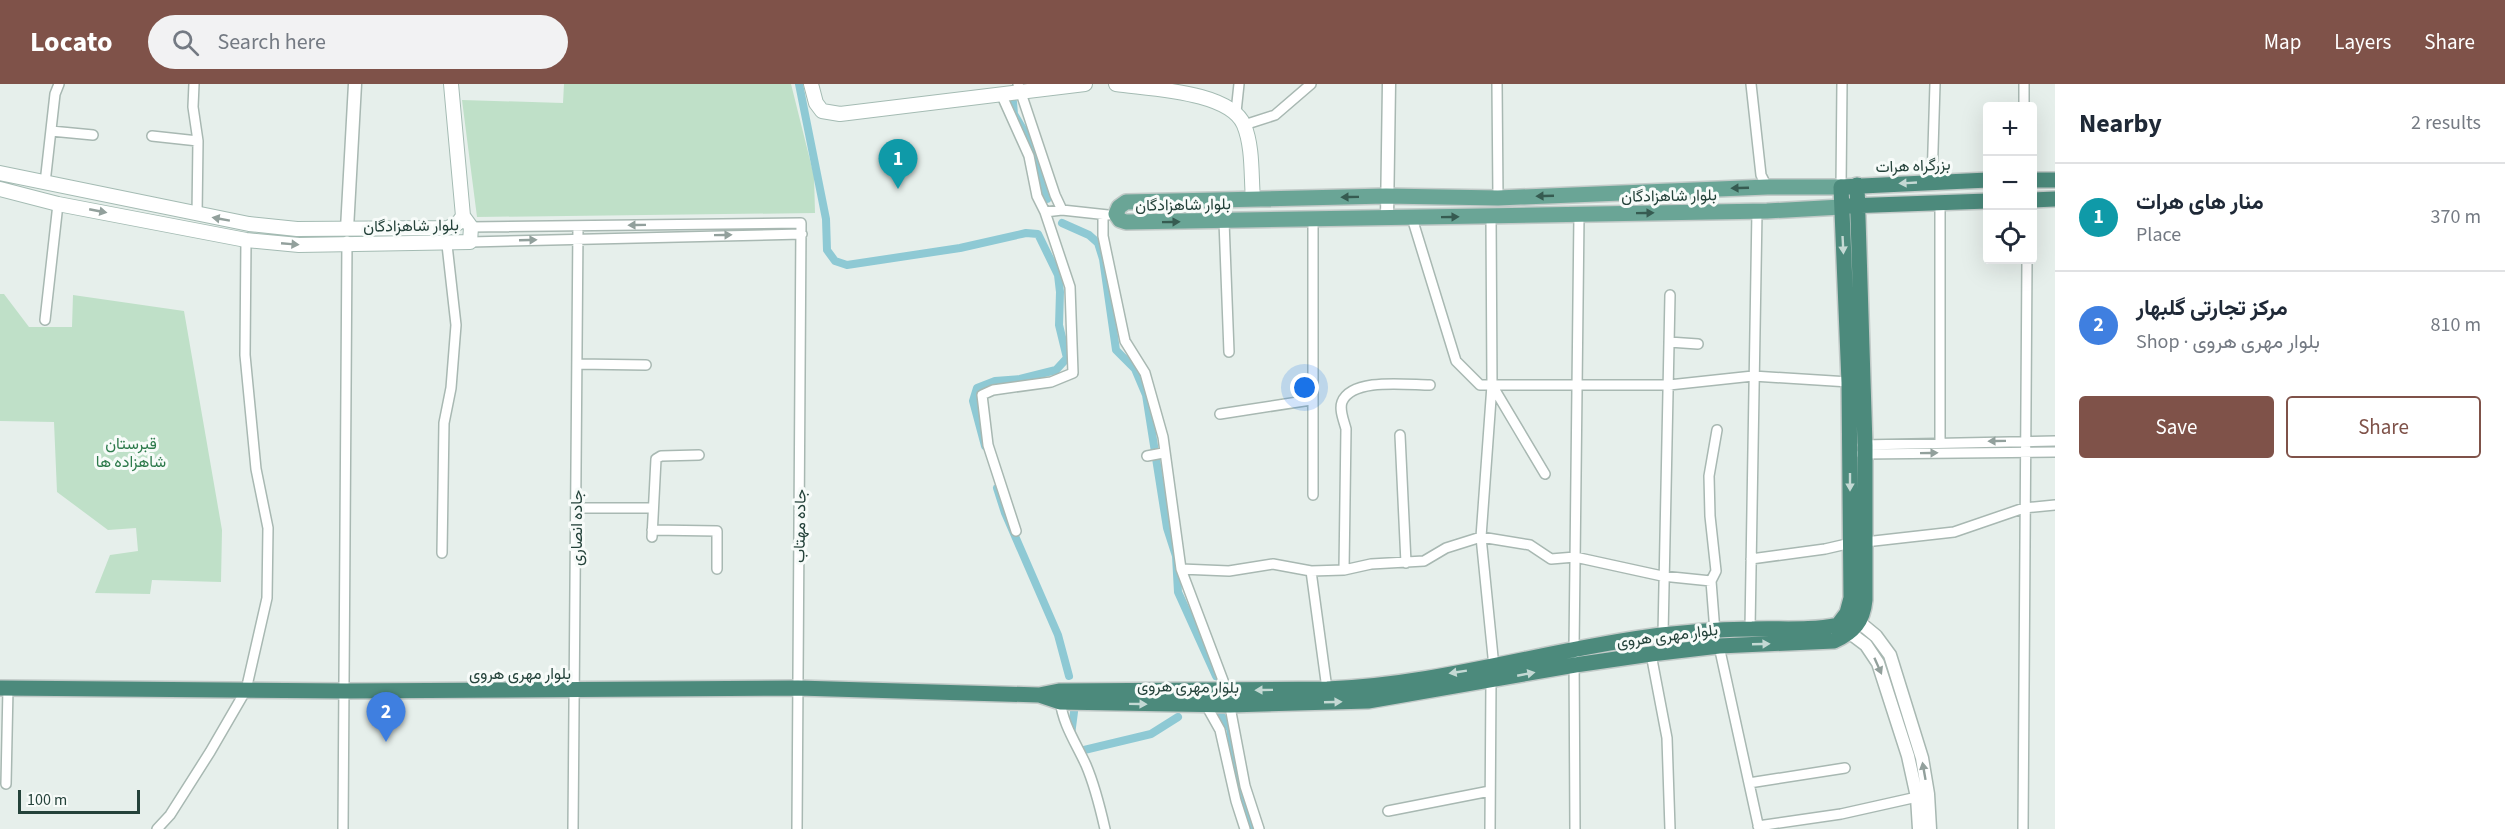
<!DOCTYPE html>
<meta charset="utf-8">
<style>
:root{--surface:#fff;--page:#f2f2f3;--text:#1f2937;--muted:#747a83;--line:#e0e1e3;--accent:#7f5249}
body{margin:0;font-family:"Source Sans 3",Vazirmatn,sans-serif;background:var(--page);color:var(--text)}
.controls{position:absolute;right:18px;top:18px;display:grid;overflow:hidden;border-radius:6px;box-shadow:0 6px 24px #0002}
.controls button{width:54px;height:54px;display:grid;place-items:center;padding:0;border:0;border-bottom:2px solid var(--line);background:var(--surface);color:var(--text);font:30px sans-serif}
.scale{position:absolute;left:18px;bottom:15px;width:122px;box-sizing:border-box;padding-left:6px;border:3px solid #24423a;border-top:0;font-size:16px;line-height:21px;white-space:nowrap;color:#24423a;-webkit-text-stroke:4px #f7fbf9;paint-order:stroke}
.you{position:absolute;left:1305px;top:304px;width:21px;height:21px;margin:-15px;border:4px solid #fff;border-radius:50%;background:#1a73e8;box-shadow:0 0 0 9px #1a73e833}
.badge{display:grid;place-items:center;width:39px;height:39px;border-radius:50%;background:var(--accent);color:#fff;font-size:20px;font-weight:700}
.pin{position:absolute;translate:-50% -50px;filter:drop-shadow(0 2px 3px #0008)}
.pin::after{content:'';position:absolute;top:32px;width:21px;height:18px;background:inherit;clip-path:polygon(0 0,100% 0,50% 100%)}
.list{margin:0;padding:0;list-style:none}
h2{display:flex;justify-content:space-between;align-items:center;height:78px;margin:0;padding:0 24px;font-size:26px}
h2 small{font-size:20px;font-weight:400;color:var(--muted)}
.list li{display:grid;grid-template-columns:39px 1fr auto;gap:18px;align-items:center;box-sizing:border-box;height:108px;padding:0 24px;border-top:2px solid var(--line)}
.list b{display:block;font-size:22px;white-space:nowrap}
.list p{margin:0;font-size:20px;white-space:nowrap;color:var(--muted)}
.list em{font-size:20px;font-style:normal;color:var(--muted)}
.actions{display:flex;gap:12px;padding:18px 24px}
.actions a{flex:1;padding:14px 0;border:2px solid var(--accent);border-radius:6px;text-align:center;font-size:21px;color:var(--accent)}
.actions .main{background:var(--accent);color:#fff}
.icon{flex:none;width:33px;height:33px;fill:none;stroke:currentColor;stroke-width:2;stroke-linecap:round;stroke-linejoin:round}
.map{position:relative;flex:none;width:2055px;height:745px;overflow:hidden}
header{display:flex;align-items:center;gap:36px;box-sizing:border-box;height:84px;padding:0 30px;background:var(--accent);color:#fff}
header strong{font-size:28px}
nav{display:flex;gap:33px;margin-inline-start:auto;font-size:21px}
.search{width:420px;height:54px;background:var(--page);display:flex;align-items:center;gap:15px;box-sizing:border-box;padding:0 21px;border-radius:33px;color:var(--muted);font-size:22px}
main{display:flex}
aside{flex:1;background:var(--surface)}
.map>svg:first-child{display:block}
.green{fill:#bfe0c8}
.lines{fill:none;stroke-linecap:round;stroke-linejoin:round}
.canal{stroke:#8ec9d4;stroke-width:8}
.minor-casing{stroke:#a8b8b2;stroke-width:12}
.tertiary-casing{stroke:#a8b8b2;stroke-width:15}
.secondary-casing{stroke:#a4bbb3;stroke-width:16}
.primary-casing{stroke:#c2cac8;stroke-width:18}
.trunk-casing{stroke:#c2cac8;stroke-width:18}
.minor{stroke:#fff;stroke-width:9}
.tertiary{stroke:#fff;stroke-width:12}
.secondary{stroke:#fff;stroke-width:14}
.primary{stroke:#6aa596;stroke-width:15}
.trunk{stroke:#4c8a7c;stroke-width:15}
.oneway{fill:#c4d9d4}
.oneway2{fill:#365b51}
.oneway3{fill:#92a09c}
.labels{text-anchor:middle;stroke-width:6;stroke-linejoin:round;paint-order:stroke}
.street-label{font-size:16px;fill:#24423a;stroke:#f7fbf9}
.park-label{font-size:16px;fill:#2d7a4b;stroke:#f7fbf9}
</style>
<header>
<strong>Locato</strong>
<div class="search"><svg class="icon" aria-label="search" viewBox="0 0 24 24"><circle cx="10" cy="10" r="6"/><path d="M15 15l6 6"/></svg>Search here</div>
<nav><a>Map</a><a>Layers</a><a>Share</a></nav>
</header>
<main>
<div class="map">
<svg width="2055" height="745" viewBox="0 0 2055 745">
<rect width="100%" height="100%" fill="#e6efeb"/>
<!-- green -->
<path class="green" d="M564,0h227l23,92 1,37 -338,4 -15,-117 101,3z
M0,210h4l25,33h43l1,-32 111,16 38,219 -1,52 -69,-2 -2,14 -55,-1 15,-38 28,-4 -2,-23 -28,2 -51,-38 -3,-70 -54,-1z"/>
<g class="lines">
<!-- canal -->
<path class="canal" d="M799,0l27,135 1,31 8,11 12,4 113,-17 66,-15 12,1 20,41 2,17 -1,33 8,33 -11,12 -36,9 -25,2 -18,7 -4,13 12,45
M1013,18l1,12 19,32 14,53
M1062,139l27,12 9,8 5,16 13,91 19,19 11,26 21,133 9,28 2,36 38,84
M997,404l8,25 53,122 11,41
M1220,630l11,16
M1230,643c5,35 9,68 22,102
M1071,651l3,-23
M1077,662l3,5 71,-17 27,-17"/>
<!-- minor casing -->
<g class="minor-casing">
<path id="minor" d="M194,0l-1,23 5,34 -1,74
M1018,0l37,111 7,15
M1497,0l1,114
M1751,0l10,91 6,12
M1002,12l27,60 8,40 8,16 25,75 3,86 -22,9 -58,8 -11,5 6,50 28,86
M2024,22v-22
M1236,28l3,-28
M1244,41l31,-10 36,-31
M51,47l42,4
M152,52l46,5
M1932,98l3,-98
M45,99l10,-89 4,-10
M1841,103l1,-103
M1045,128l17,-2 46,5
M1103,131v21l22,105 20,32 18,64 18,132 46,122 18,95 14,43
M1491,133l1,168 -11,152 13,130
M1412,134l44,143 24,24h189l84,-9 96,6
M1313,135v276
M1224,137l5,131
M471,143l330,-4 -4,606
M470,158l332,-8
M45,236l13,-116
M1669,258l29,2
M578,280l68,1
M1492,301l53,89
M1220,330l91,-14
M1400,351l6,128
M1940,358v-239
M1862,361l193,-4
M1861,370l194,-2
M1147,372l16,-3
M576,424h77
M652,446l65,1v38
M652,453l4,-78 5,-3 38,-1
M1865,458l89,-10 70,-24 31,-3
M442,469l2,-130 7,-35 5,-63 -9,-80
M1751,475l74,-10 26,-6
M1181,485l48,2 44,-7 38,7 33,-1 27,-6 53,-3 22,-13 35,-11 49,8 21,14 24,-2 87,19 49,5 5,-10 -6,-55 -1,-40 8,-46
M1344,486l2,-141c-2,-8 -7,-19 -4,-27 10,-25 66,-17 88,-17
M1311,487l16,118
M1711,497l4,51
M1750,545l7,-418
M1663,551l7,-340
M1719,562l40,183
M1651,570l16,84 3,91
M1060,616c3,25 16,43 26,65 9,21 14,42 19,64
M1206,621l14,25 16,71 9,28
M1749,699l96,-15
M6,700l2,-96
M1388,727l102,-20
M1758,742l83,-12 76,-17
M157,745l13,-14 40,-63 36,-62 21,-92 1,-70 -12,-59 -11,-114 1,-115
M343,745l4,-588
M573,745l5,-603
M1490,745l1,-148
M1575,745l-1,-179 5,-435
M2023,745l4,-569"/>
</g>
<!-- tertiary casing -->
<g class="tertiary-casing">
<path id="tertiary" d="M1387,134l2,-134
M347,145l8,-145
M1853,533l23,19 14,19 32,103 6,36 2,35
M1842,543l24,18 12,18 30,93 9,41 2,32"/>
</g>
<!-- secondary casing -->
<g class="secondary-casing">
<path id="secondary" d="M451,0l12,132
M811,0l5,19 6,8 18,3 245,-30
M1116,0c33,5 114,7 128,41 9,22 7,50 9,74
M0,89l249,51 48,5 151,-1 10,-5 5,-7
M0,105l58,15 188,36 53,5 171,-3 1,-15 -8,-11"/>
</g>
<!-- primary casing -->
<g class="primary-casing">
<path id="primary" d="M1841,103h-74l-269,11 -112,-2 -260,6 -7,5 -3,7 4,6 6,2 641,-11 74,-4"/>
</g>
<!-- trunk casing -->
<g class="trunk-casing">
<path id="trunk" d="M2032,96h23
M2032,116l23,-1
M1847,122l141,-5
M0,604l346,3 452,-3 241,7 20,-4 268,-2c113,-4 222,-40 334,-54 29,-3 61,-6 91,-6 29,-1 57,2 86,-4l9,-12 4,-15 -2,-216 -8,-195 147,-7
M1039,611l21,7 170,3 138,-4 207,-36 76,-11 68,-8 115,-5c20,-9 29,-20 31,-41v-155l-8,-260"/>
</g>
<!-- minor -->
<use href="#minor" class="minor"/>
<!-- tertiary -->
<use href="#tertiary" class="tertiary"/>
<!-- secondary -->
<use href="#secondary" class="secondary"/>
<!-- primary -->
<use href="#primary" class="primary"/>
<!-- trunk -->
<use href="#trunk" class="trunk"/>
</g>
<!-- one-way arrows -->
<defs><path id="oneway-solid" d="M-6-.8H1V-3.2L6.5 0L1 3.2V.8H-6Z" transform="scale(1.5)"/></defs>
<g class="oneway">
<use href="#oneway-solid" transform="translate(1908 99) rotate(177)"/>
<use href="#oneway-solid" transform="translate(1843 161) rotate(87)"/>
<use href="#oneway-solid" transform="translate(1850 398) rotate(90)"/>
<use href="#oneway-solid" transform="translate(1761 560) rotate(-2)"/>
<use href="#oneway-solid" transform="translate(1458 588) rotate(171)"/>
<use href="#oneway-solid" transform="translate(1526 590) rotate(-11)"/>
<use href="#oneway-solid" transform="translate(1264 606) rotate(179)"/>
<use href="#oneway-solid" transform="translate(1333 618) rotate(-2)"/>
<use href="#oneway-solid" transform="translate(1138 620) rotate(1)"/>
</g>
<g class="oneway2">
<use href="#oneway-solid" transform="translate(1740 104) rotate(178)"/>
<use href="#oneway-solid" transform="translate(1545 112) rotate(178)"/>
<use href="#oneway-solid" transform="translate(1350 113) rotate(179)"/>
<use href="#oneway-solid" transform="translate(1645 129) rotate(-1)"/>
<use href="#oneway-solid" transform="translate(1450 133) rotate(-1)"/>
<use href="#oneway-solid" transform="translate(1171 138) rotate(-1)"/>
</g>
<g class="oneway3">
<use href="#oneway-solid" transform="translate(98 127) rotate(11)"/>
<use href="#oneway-solid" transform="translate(221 135) rotate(-170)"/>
<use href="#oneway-solid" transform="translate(637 141) rotate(179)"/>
<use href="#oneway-solid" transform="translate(723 151) rotate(-1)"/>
<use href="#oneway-solid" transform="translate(528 156) rotate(-2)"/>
<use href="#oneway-solid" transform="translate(290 160) rotate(5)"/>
<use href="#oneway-solid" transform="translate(1997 357) rotate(179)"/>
<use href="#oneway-solid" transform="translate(1929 369) rotate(-1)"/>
<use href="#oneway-solid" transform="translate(1878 582) rotate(66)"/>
<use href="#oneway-solid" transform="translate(1924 687) rotate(-100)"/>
</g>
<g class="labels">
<!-- street labels -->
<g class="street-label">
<text transform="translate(1913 81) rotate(-2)" y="6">بزرگراه هرات</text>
<text transform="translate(1669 111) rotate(-1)" y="6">بلوار شاهزادگان</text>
<text transform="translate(1183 120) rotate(-1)" y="6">بلوار شاهزادگان</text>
<text transform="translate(411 141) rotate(-1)" y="6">بلوار شاهزادگان</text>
<text transform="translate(799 442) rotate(-89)" y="6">جاده مهتاب</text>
<text transform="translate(576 444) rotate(-90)" y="6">جاده انصاری</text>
<text transform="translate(1667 551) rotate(-7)" y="6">بلوار مهری هروی</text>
<text x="520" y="595">بلوار مهری هروی</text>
<text transform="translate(1188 602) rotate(1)" y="6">بلوار مهری هروی</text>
</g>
<!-- park labels -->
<g class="park-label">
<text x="131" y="365">قبرستان<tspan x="131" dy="18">شاهزاده ها</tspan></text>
</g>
</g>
</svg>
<div class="controls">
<button>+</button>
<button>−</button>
<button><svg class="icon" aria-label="locate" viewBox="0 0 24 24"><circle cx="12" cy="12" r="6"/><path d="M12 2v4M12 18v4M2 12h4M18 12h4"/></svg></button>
</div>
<div class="scale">100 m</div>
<div class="you"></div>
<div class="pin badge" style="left:898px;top:105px;background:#0f9aa8">1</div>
<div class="pin badge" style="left:386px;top:658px;background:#3f7fe0">2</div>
</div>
<aside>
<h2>Nearby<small>2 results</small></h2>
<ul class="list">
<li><span class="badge" style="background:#0f9aa8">1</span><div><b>منار های هرات</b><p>Place</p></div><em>370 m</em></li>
<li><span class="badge" style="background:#3f7fe0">2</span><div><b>مرکز تجارتی گلبهار</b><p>Shop · بلوار مهری هروی</p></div><em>810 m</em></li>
</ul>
<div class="actions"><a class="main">Save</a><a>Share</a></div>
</aside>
</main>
